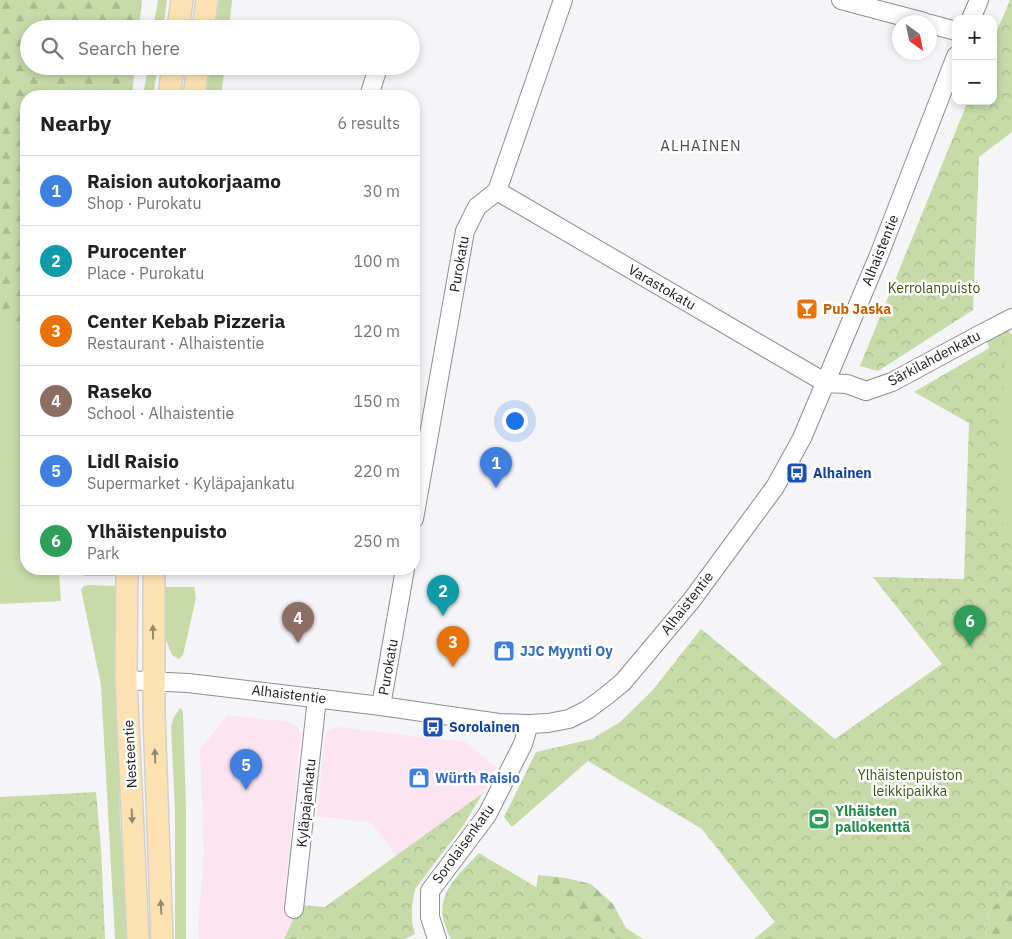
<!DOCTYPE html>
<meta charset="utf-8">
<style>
:root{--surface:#fff;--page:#f6f6f6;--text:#202124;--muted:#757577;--line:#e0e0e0;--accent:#db2777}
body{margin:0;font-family:"IBM Plex Sans",sans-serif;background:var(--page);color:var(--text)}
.controls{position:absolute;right:15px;top:15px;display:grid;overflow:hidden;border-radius:10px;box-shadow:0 2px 8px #0003}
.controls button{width:45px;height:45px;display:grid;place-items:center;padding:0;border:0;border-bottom:1px solid var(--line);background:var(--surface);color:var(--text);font:25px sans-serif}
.compass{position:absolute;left:892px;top:15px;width:45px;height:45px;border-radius:50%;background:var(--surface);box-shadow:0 2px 8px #0003;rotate:147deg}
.you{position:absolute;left:514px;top:420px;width:18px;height:18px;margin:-12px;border:4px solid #fff;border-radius:50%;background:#1a73e8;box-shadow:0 0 0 8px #1a73e833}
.badge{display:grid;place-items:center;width:32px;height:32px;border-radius:50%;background:var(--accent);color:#fff;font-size:16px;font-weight:700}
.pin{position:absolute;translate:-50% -41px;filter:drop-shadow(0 1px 2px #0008)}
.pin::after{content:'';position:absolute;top:26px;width:18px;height:15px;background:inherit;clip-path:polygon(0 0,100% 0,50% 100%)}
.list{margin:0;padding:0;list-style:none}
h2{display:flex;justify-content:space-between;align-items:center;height:65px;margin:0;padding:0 20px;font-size:21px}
h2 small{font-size:16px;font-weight:400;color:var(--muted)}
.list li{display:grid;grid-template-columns:32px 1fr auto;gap:15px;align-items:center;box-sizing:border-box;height:70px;padding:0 20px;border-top:1px solid var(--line)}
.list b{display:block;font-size:19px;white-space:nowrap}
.list p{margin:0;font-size:16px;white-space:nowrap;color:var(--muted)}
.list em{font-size:16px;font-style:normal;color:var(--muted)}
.icon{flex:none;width:28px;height:28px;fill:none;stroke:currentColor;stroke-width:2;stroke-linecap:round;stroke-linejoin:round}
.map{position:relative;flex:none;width:1012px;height:939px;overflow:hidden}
.search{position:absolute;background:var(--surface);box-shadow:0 2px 8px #0003;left:20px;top:20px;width:400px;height:55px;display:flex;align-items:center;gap:12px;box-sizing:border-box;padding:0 18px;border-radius:28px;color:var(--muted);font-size:19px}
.panel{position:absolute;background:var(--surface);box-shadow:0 2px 8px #0003;left:20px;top:90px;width:400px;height:485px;border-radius:20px}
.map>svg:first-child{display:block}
.commercial{fill:#fce4f0}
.green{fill:#c6dba8}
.forest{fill:url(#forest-firs)}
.park{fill:url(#park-crowns)}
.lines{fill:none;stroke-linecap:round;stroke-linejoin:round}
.minor-casing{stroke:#8e8e90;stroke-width:20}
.major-casing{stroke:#d1d1d1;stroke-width:24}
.minor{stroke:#fff;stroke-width:18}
.major{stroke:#fce2b0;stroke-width:21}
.oneway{fill:#96886c}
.labels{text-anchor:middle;stroke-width:5;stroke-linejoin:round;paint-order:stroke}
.street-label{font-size:14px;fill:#19191a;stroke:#fff}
.park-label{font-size:14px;fill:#405515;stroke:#fff}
.food-label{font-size:14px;font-weight:bold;fill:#c56008;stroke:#fff;text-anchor:start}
.transit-label{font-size:14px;font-weight:bold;fill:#164399;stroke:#fff;text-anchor:start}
.shop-label{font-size:14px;font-weight:bold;fill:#366cbe;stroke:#fff;text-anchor:start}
.leisure-label{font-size:14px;font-weight:bold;fill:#27864d;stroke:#fff;text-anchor:start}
.neighbourhood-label{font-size:15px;letter-spacing:1px;fill:#4f4f51;stroke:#fff}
</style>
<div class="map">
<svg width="1012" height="939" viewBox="0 0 1012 939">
<defs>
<pattern id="forest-firs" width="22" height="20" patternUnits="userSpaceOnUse" patternTransform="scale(1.25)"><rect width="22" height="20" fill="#c6dba8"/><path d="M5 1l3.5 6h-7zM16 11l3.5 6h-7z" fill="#aabb90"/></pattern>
<pattern id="park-crowns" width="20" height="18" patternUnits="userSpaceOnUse" patternTransform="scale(1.25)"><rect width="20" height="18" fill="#c6dba8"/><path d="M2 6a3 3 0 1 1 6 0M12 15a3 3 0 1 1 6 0" fill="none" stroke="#aabb90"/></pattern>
</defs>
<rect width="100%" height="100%" fill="#f5f5f8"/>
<!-- commercial -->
<path class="commercial" d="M227,715l63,7 8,5 3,8 -17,167 16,3 -16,34h-85l-1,-14 6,-71 -4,-104z
M337,727l128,15 31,25 -13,26 -87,63 -24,-33 -55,-7 8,-79 4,-7z"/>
<!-- green -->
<path class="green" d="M158,0h9l-4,29h-10z
M219,0h13l-3,29h-14z
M148,66h10l-5,30h-10z
M210,66h15l-4,30h-15z
M26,314v255h33l2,32 -61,3v-289z
M1007,329l5,6v196l-3,3 -27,-27 7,-160 -4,-9z
M80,569h37l1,7h-34l-5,-4z
M88,585l29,1 -1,29 4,203 7,121h-12l-14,-254 -20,-96 3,-3z
M164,587h30l2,11 -13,57 -4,4 -7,-4 -8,-20z
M180,708l3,3 3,99v129h-11v-129l-4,-84 3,-9z"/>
<!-- forest -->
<path class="forest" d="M0,0h142l-3,29h-110v37h106l-3,30h-106v245l-20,-26h-6z
M538,875l28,3 25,6 22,20 13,24 17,11h-114z
M1012,887v52h-25l-3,-16 7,-14z"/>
<!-- park -->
<path class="park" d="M1010,0h2v132l-33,25 -6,153 -95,61 -18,-5 108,-265h25v-61z
M1005,339l-7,182 14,8v358l-21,22 -7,14 3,16h-233l21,-17 -73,-93 -114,-68 -76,66 -8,-10 32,-65 56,-13 28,-17 32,-31 49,-62 134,110 107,-75 -69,-87 91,2 5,-156 -55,-31z
M96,792l5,56 4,91h-105v-142z
M483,793l-20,33 -48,63 -3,17v16l3,12 -10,5h-121l16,-34 25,2z
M479,853l144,86h-172c-3,-4 -4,-9 -6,-14 -11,-31 15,-52 34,-72z"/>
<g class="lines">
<!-- minor casing -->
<g class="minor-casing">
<path id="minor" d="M841,0l83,22
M971,19l8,-19
M930,24l26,7
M369,96l7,-22
M497,191l329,192 21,1 19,7 26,-9 87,-47 33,-17
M414,519l51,-288 12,-24 20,-16 66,-191
M126,680l62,3 193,23 118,17 30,1 19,-1 21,-4 18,-9 19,-14 17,-14 68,-81 84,-114 27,-49 77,-183 77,-199
M381,706l24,-137
M294,909l23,-211
M437,939l-7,-22v-26l57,-76 36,-71 6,-20"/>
</g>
<!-- major casing -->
<g class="major-casing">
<path id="major" d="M178,29l4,-29
M203,29l4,-29
M169,96l4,-30
M194,96l4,-30
M127,569l-1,111 12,259
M154,569v145l8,225"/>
</g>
<!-- minor -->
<use href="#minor" class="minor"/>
<!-- major -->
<use href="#major" class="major"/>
</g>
<!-- one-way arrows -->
<defs><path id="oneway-solid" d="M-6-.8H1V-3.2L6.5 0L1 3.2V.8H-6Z" transform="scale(1.25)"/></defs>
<g class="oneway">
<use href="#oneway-solid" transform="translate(153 632) rotate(-91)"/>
<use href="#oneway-solid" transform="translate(155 756) rotate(-92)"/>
<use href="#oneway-solid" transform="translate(132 816) rotate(87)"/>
<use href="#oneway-solid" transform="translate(161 907) rotate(-93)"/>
</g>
<!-- icons -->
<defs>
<g id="bar-square" transform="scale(1.125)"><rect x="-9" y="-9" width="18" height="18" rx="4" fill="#e8710a" stroke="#fff"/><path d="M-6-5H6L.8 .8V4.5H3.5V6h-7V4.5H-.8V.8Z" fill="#fff"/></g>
<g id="bus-square" transform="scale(1.125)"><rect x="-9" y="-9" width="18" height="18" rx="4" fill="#1a4fb4" stroke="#fff"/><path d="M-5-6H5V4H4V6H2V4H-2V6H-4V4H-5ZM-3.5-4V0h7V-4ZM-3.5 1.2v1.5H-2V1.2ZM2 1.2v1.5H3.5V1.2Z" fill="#fff"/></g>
<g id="shop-square" transform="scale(1.125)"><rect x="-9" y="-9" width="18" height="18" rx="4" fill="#3f7fe0" stroke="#fff"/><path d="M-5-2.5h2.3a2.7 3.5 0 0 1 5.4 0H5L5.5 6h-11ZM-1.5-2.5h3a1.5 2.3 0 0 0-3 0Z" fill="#fff"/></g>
<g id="stadium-square" transform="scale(1.125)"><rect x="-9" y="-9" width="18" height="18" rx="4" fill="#2e9e5b" stroke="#fff"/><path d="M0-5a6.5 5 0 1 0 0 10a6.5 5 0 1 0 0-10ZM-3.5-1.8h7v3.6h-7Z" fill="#fff"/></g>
</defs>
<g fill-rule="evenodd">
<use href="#bar-square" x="807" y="309"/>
<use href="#bus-square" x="797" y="473"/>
<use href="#shop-square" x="504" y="651"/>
<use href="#bus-square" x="433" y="727"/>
<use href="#shop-square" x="419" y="778"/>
<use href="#stadium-square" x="819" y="819"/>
</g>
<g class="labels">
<!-- street labels -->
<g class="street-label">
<text transform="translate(880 250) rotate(-68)" y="5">Alhaistentie</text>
<text transform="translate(459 264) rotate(-80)" y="5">Purokatu</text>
<text transform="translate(662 287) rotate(30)" y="5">Varastokatu</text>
<text transform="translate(934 358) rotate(-28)" y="5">Särkilahdenkatu</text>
<text transform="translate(687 603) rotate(-52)" y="5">Alhaistentie</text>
<text transform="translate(388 667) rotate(-80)" y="5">Purokatu</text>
<text transform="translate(289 694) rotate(7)" y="5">Alhaistentie</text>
<text transform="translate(130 754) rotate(-93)" y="5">Nesteentie</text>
<text transform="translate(306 803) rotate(-84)" y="5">Kyläpajankatu</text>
<text transform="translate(463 844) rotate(-54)" y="5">Sorolaisenkatu</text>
</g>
<!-- park labels -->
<g class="park-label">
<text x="934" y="293">Kerrolanpuisto</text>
<text x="910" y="780">Ylhäistenpuiston<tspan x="910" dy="16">leikkipaikka</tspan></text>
</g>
<!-- food labels -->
<g class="food-label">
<text x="823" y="314">Pub Jaska</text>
</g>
<!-- transit labels -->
<g class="transit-label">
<text x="813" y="478">Alhainen</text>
<text x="449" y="732">Sorolainen</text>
</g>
<!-- shop labels -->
<g class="shop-label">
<text x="520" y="656">JJC Myynti Oy</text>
<text x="435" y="783">Würth Raisio</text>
</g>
<!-- leisure labels -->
<g class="leisure-label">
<text x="835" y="816">Ylhäisten<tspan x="835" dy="16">pallokenttä</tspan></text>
</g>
<!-- neighbourhood labels -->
<g class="neighbourhood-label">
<text x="701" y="151">ALHAINEN</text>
</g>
</g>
</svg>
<div class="controls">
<button>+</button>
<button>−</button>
</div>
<svg class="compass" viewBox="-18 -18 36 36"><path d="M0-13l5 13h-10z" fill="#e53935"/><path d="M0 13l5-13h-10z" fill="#757577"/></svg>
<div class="you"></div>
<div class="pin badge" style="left:496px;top:488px;background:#3f7fe0">1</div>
<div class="pin badge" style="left:443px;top:616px;background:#0f9aa8">2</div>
<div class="pin badge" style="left:453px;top:667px;background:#e8710a">3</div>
<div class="pin badge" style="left:298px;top:643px;background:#8d6e63">4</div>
<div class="pin badge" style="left:246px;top:790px;background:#3f7fe0">5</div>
<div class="pin badge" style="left:970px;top:646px;background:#2e9e5b">6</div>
<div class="search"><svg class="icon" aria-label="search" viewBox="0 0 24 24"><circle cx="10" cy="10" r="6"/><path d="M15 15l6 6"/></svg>Search here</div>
<section class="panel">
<h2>Nearby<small>6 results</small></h2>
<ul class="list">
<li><span class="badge" style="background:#3f7fe0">1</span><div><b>Raision autokorjaamo</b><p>Shop · Purokatu</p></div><em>30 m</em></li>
<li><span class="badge" style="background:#0f9aa8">2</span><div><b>Purocenter</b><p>Place · Purokatu</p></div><em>100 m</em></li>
<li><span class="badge" style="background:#e8710a">3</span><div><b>Center Kebab Pizzeria</b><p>Restaurant · Alhaistentie</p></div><em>120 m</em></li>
<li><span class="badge" style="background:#8d6e63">4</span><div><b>Raseko</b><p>School · Alhaistentie</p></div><em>150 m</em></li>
<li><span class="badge" style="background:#3f7fe0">5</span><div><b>Lidl Raisio</b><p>Supermarket · Kyläpajankatu</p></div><em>220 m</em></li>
<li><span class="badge" style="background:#2e9e5b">6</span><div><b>Ylhäistenpuisto</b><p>Park</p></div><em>250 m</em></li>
</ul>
</section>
</div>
